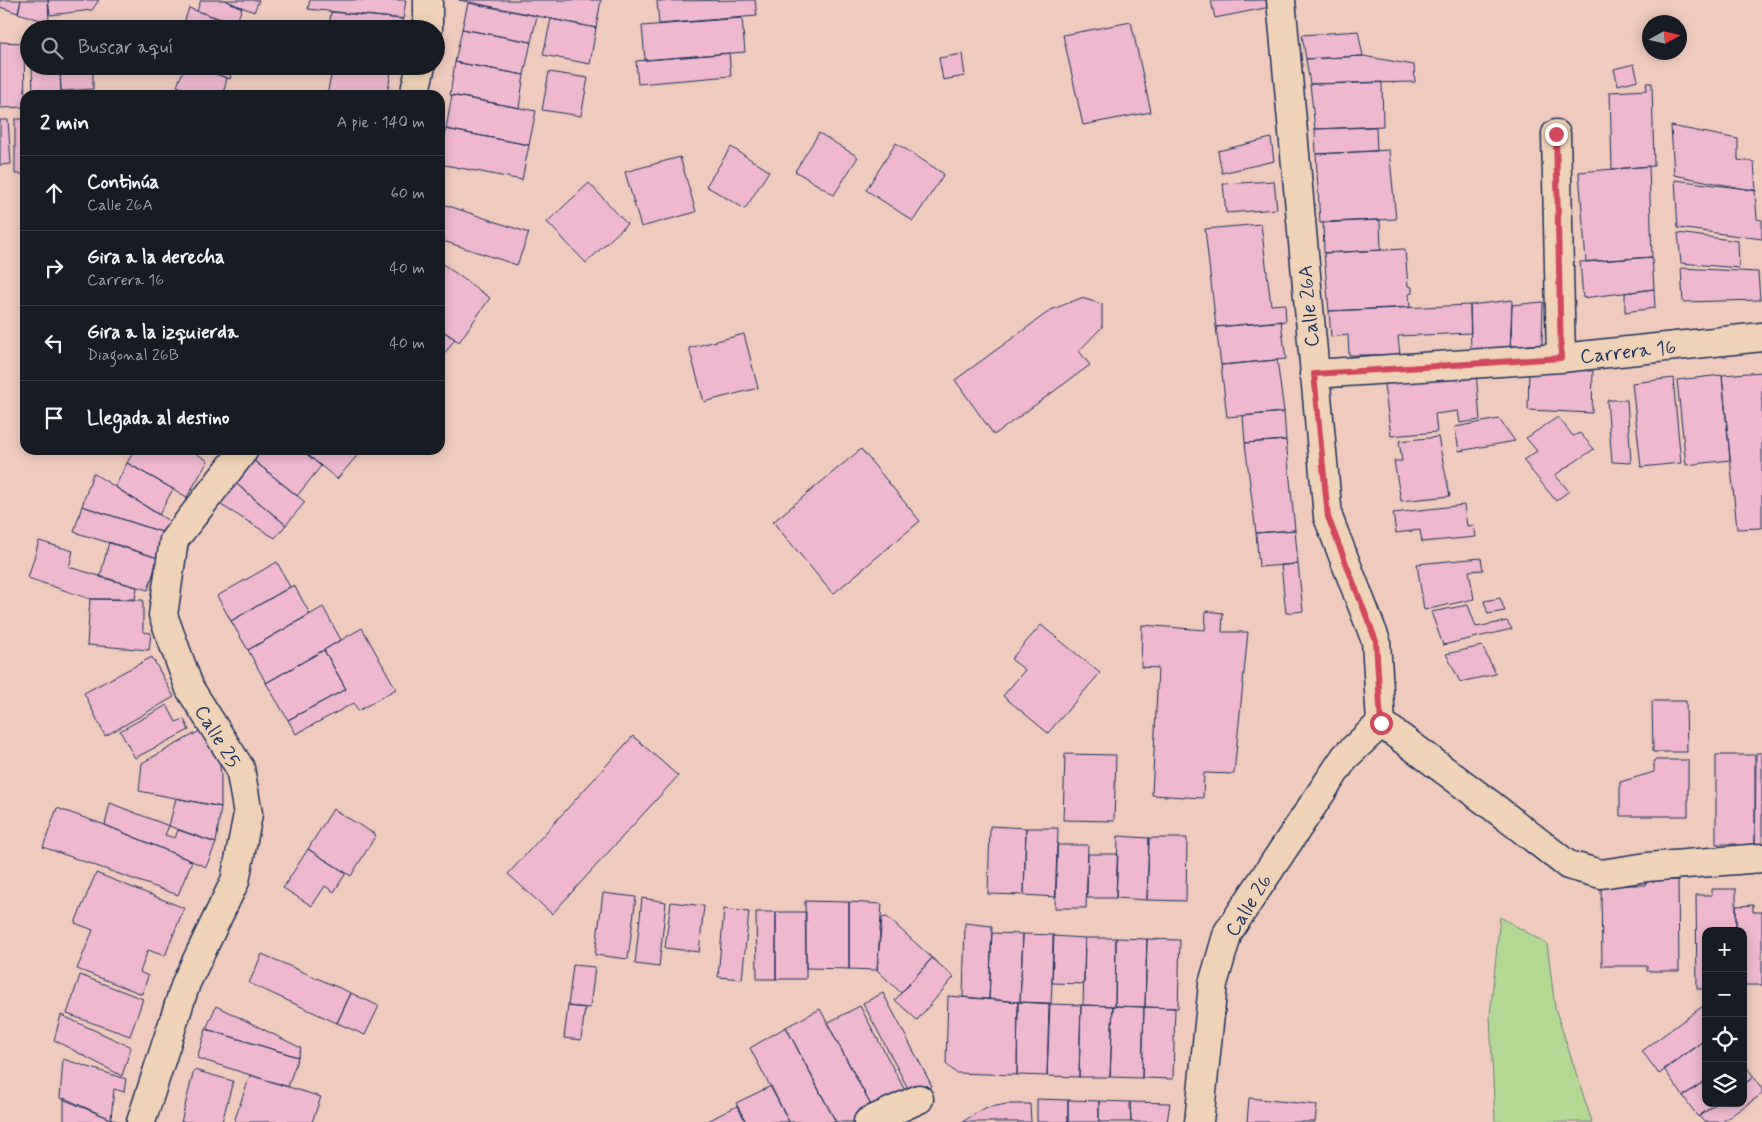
<!DOCTYPE html>
<html lang="es">
<meta charset="utf-8">
<style>
:root{--surface:#171b24;--page:#242831;--text:#f1f3f6;--muted:#9ea1a6;--line:#363941}
body{margin:0;font-family:Mynerve,sans-serif;background:var(--page);color:var(--text)}
.controls{position:absolute;right:15px;bottom:15px;display:grid;overflow:hidden;border-radius:10px;box-shadow:0 2px 12px #0003}
.controls button{width:45px;height:45px;display:grid;place-items:center;padding:0;border:0;border-bottom:1px solid var(--line);background:var(--surface);color:var(--text);font:25px sans-serif}
.compass{position:absolute;left:1642px;top:15px;width:45px;height:45px;border-radius:50%;background:var(--surface);box-shadow:0 2px 12px #0003;rotate:82deg}
.stop{position:absolute;width:15px;height:15px;margin:-11px;border:4px solid #d1495b;border-radius:50%;background:#fff}
.stop.end{background:#d1495b;border-color:#fff;box-shadow:0 1px 5px #0008}
.list{margin:0;padding:0;list-style:none}
h2{display:flex;justify-content:space-between;align-items:center;height:65px;margin:0;padding:0 20px;font-size:21px}
h2 small{font-size:16px;font-weight:400;color:var(--muted)}
.list li{display:grid;grid-template-columns:32px 1fr auto;gap:15px;align-items:center;box-sizing:border-box;height:75px;padding:0 20px;border-top:1px solid var(--line)}
.list b{display:block;font-size:19px;white-space:nowrap}
.list p{margin:0;font-size:16px;white-space:nowrap;color:var(--muted)}
.list em{font-size:16px;font-style:normal;color:var(--muted)}
.icon{flex:none;width:28px;height:28px;fill:none;stroke:currentColor;stroke-width:2;stroke-linecap:round;stroke-linejoin:round}
.map{position:relative;flex:none;width:1762px;height:1122px;overflow:hidden}
.search{position:absolute;background:var(--surface);box-shadow:0 2px 12px #0003;left:20px;top:20px;width:425px;height:55px;display:flex;align-items:center;gap:12px;box-sizing:border-box;padding:0 18px;border-radius:28px;color:var(--muted);font-size:19px}
.panel{position:absolute;background:var(--surface);box-shadow:0 2px 12px #0003;left:20px;top:90px;width:425px;height:365px;border-radius:15px}
.map>svg:first-child{display:block}
.green{fill:#b4d994;stroke:#688479}
.building{fill:#efb8ce;stroke:#1b2f5e}
.lines{fill:none;stroke-linecap:round;stroke-linejoin:round}
.minor-casing{stroke:#1b2f5e;stroke-width:31}
.minor{stroke:#f0d3b6;stroke-width:28}
.route{stroke:#d1495b;stroke-width:6}
.labels{text-anchor:middle;stroke-width:4.5;stroke-linejoin:round;paint-order:stroke}
.street-label{font-size:20px;fill:#1b2f5e;stroke:#f0d3b6}
</style>
<div class="map">
<svg width="1762" height="1122" viewBox="0 0 1762 1122">
<rect width="100%" height="100%" fill="#f0cbbd"/>
<filter id="ink" filterUnits="userSpaceOnUse"><feTurbulence type="fractalNoise" baseFrequency=".02" numOctaves="2"/><feDisplacementMap in="SourceGraphic" scale="10" xChannelSelector="R" yChannelSelector="G"/><feConvolveMatrix kernelMatrix="1 2 1 2 8 2 1 2 1" color-interpolation-filters="sRGB"/></filter>
<g filter="url(#ink)">
<!-- green -->
<path class="green" d="M1500,917l47,27 8,64 37,114h-97l-5,-106z"/>
<!-- building -->
<path class="building" d="M0,0h21l-3,13 -18,-6z
M21,0h27l1,23 -31,-10z
M48,0h51l-7,10 -42,5z
M201,0h23l18,8 -6,16 -39,-13z
M224,0h35l-5,12z
M310,0h96l-3,19 -95,-10z
M459,0h142l-5,28z
M755,0l2,16 -98,8 -2,-23z
M1269,0l1,7 -55,11 -4,-17z
M468,3l69,13 -6,26 -69,-13z
M189,8l8,3 51,18h-66z
M331,12l72,7 -3,10h-71z
M742,18l3,34 -100,8 -3,-34z
M551,19l45,9 -6,36 -47,-9z
M1131,22l20,90 -68,13 -20,-90z
M462,29l69,13 -7,33 -69,-13z
M1358,31l5,25 -57,3 -4,-24z
M0,42l24,1 1,64 -25,1z
M729,53l2,23 -93,8 -2,-23z
M962,54l3,22 -22,4 -4,-22z
M1363,56l51,9 1,17 -105,2 -4,-25z
M455,62l69,13 -5,33 -69,-13z
M1634,64l4,16 -20,5 -4,-16z
M32,66h28l1,29h-28z
M60,66h33v23l-32,2z
M185,66h9l33,12 -4,17h-20l-26,-9z
M194,66h38l-2,13z
M333,66h59l-5,29h-60z
M549,72l39,6 -7,38 -39,-6z
M1382,82l1,44 -68,3 -5,-45z
M1646,83h6l2,83 -42,3 -2,-77 37,-2z
M452,95l84,16 -7,34 -83,-16z
M15,119h10v55h-10z
M0,120h8l3,44 -11,1z
M1671,126l67,13v21l16,2 2,29 -82,-16z
M1376,127l1,24 -61,3 -1,-25z
M446,129l83,16 -7,35 -82,-16z
M819,133l39,24 -24,38 -39,-24z
M1271,138l3,23 -52,12 -4,-22z
M896,143l48,31 -31,47 -47,-31z
M731,147l38,24 -24,38 -39,-23z
M1389,150l7,69 -76,4 -4,-69z
M680,157l16,55 -55,15 -16,-55z
M1649,166l3,91 -66,5 -7,-90z
M1675,180l80,10 2,29 5,1v19l-84,-11z
M1274,181l3,28 -51,4 -3,-29z
M589,183l38,41 -41,39 -39,-41z
M440,203l89,30 -12,32 -77,-25z
M1380,220l1,30 -57,3 -1,-31z
M1261,224l10,81 14,-1 1,17 -70,6 -11,-98z
M1678,233l60,8 1,27 -58,-5z
M1405,249l3,37 4,1v6l-3,1 1,13 -81,4 -5,-58z
M1652,257l2,32 -71,9 -3,-36z
M440,262l50,36 -31,44 -19,-13z
M1681,268l77,4 2,28 -77,2z
M1654,289l1,19 -30,4v-19z
M1081,298l21,6v23l-23,24 11,14 -96,70 -39,-55 96,-70z
M1512,300l-1,52 -40,5 -1,-52z
M1543,302l-1,42 -32,3 2,-42z
M1470,305l1,28 -73,3 2,19h-51l-1,-20 -17,2 -2,-26z
M1281,321l5,38 -65,6 -5,-38z
M440,329l15,10 -15,21z
M744,334l14,54 -54,14 -15,-54z
M1277,360l7,52 -57,5 -6,-52z
M1529,368l64,3 -1,42 -64,-3z
M1476,371l4,49 -20,3 -2,-12 -23,3 2,18 -46,4 -8,-58z
M1762,372v156l-25,1 -15,-154z
M1722,375l8,85 -44,5 -9,-85z
M1673,378l8,85 -40,4 -9,-84z
M1607,400h20l4,63 -19,-1z
M1284,412l2,28 -41,3 -2,-27z
M1558,417l15,19 7,-3 14,16 -39,26 14,16 -13,10 -33,-41 14,-9 -11,-13z
M1499,419l16,22 -56,10 -4,-24z
M1438,437l12,59 -49,5 -7,-40h8l-3,-20z
M1286,440l9,90 -39,3 -11,-90z
M861,449l59,72 -87,73 -60,-72z
M134,450h57l17,11 -21,36 -60,-34z
M259,450h43l19,16 -24,30 -45,-37z
M302,450h60l-25,29z
M252,459l53,43 -19,23 -53,-44z
M127,463l46,26 -14,26 -44,-28z
M93,473l78,49 -6,11 -83,-27z
M233,481l53,44 -11,13 -59,-36z
M1464,505l3,21 7,-1 2,12 -54,5 -2,-12 -24,3 -3,-20z
M82,506l83,27 -7,25 -84,-26z
M1295,530l3,34 -39,3 -3,-34z
M39,541l34,10 -4,16 68,20 -2,12h-45l-62,-21z
M109,542l49,16 -10,32 -48,-13z
M1481,558l2,12 -14,1 5,28 -50,11 -7,-46z
M277,562l13,25 -59,34 -14,-25z
M1298,564l5,47 -17,2 -5,-48z
M294,585l16,29 -62,36 -17,-29z
M1500,598l5,13 -17,3 -4,-13z
M90,599l53,1v32l8,1 -2,17 -62,-5z
M1468,605l8,22 31,-6 5,8 -69,16 -12,-33z
M323,607l18,33 -75,43 -18,-33z
M1206,611l17,2 -1,19h26l-14,142 -30,-1 -1,25 -51,-3 6,-127 -17,-1 1,-42 63,5z
M1041,625l59,48 -52,60 -45,-37 22,-26 -14,-11z
M362,628l34,61 -38,22 -4,-8 -58,31 -8,-14 58,-31 -22,-39z
M1482,646l14,28 -36,8 -14,-28z
M324,650l22,39 -58,31 -22,-37z
M152,657l22,40 -69,39 -21,-43z
M1652,701h34l1,51h-34z
M167,705l9,17 8,-3 5,11 -54,28 -15,-27z
M207,727l10,20 4,27v33l-82,-16 3,-28z
M633,736l45,40 -126,138 -44,-40z
M1756,753h6v97h-7z
M1065,754l51,1 -2,66 -51,-1z
M1716,755h39v95l-19,-1v-5h-20z
M1654,760h34v56h-68v-34l34,-10z
M176,798l45,9 -5,36 -47,-17z
M110,803l59,23 -4,9 10,3 3,-8 38,13 -10,24 -101,-42z
M57,808l48,17 87,36 -14,34 -135,-48z
M333,809l43,26 -25,41 -43,-27z
M990,826l36,2 -2,67 -36,-1z
M1026,828h32l-2,69 -32,-2z
M1118,836l31,2 -2,62 -31,-2z
M1149,838h38l-1,63 -39,-1z
M1057,845h31l-2,63h-31z
M308,849l38,24 -12,19 -9,-6 -13,20 -29,-18z
M1088,854h30l-2,44h-29z
M96,873l88,35 -19,48 -17,-6 -8,22 8,4 -6,18 -65,-25 16,-39 -18,-7z
M1678,880l1,91h-32v-5h-45l-1,-81h45v-4z
M1712,889h24v42h-30v58h-9l-1,-94h16z
M603,893l33,4 -8,62 -33,-4z
M642,898l24,4 -7,65 -24,-3z
M805,901l44,1v67l-43,-1z
M671,902l33,4 -5,46 -34,-4z
M849,902l33,2 -5,66 -28,-1z
M1753,905v7h9v73h-19v-54h-7v-25z
M724,909l25,3 -7,67 -24,-2z
M756,912h20v67h-19z
M776,912h30v67h-30z
M887,917l45,41 -31,35 -24,-23 5,-52z
M965,923l27,3 -3,73 -26,-2z
M992,933l31,1 -3,68 -31,-3z
M1023,934l31,1 -3,69 -31,-2z
M1053,936l32,2 -1,46 -32,-1z
M1085,938h31l-1,68 -32,-1z
M1116,938l31,1 -2,68 -30,-1z
M1147,939l33,1 -2,68 -33,-1z
M262,954l89,39 -14,30 -88,-40z
M932,958l22,19 -37,43 -22,-20z
M573,965l22,2 -5,41 -22,-2z
M80,975l63,24 -13,37 -63,-22z
M351,993l28,13 -14,29 -28,-12z
M883,993l49,93 -20,10 -49,-93z
M948,996l70,6 -1,73 -61,-2 -10,-9z
M1018,1002l32,1 -3,73 -30,-1z
M1049,1004l32,1 -2,72 -32,-1z
M1081,1005l32,1 -3,71h-31z
M216,1006l85,42 -3,9 -92,-28z
M568,1006l17,2 -4,32 -17,-2z
M860,1006l49,92 -35,13 -47,-88z
M1113,1006l31,1 -2,71 -32,-1z
M1703,1006l3,4v29l-47,35 -17,-23z
M1144,1007l31,1 -2,71 -31,-1z
M820,1009l54,102 -22,11h-16l-50,-95z
M61,1015l70,32 -9,29 -68,-36z
M786,1027l31,60 19,35h-47l-39,-74z
M206,1029l92,28 -10,30 -91,-29z
M1706,1039v41l-23,16 -19,-27z
M63,1059l63,20 -2,13 -10,-3 -3,30 -51,-21z
M1743,1062l11,15 -11,8z
M194,1070l39,11 -11,41h-41z
M250,1075l71,22 -9,25h-78z
M1754,1077l8,12v5l-40,28h-18l-5,-6 18,-13h26v-18z
M1706,1080v23h11l-19,14 -15,-21z
M771,1086l18,36h-43l-10,-19z
M64,1098l47,21 8,3h-55z
M1249,1098l68,7 -2,17h-68z
M1037,1099l31,1v22h-31z
M1068,1100l31,1v21h-31z
M1099,1101l31,1 1,20h-32z
M1130,1102l40,1 -3,19h-36z
M1007,1104h23l1,18h-69l23,-14z
M737,1106l9,16h-40z"/>
<g class="lines">
<!-- minor casing -->
<g class="minor-casing">
<path id="minor" d="M1281,0l47,517 48,124 5,82
M428,29v-29
M414,95l7,-29
M1556,134l5,224
M1314,374l247,-16 201,-21
M1381,723l110,82 77,60 33,9 46,-7 115,-9
M141,1122l45,-139 49,-102 13,-67 -8,-46 -50,-79 -27,-74 11,-75 70,-90
M868,1122l51,-23
M1199,1122l14,-138 15,-52 117,-175 36,-34"/>
</g>
<!-- minor -->
<use href="#minor" class="minor"/>
</g>
</g>
<g class="lines" filter="url(#ink)">
<!-- route -->
<path class="route" d="M1381,723l-5,-82 -48,-124 -14,-143 247,-16 -5,-224"/>
</g>
<g class="labels">
<!-- street labels -->
<g class="street-label">
<text transform="translate(1308 306) rotate(-95)" y="7">Calle 26A</text>
<text transform="translate(1628 351) rotate(-6)" y="7">Carrera 16</text>
<text transform="translate(218 736) rotate(59)" y="7">Calle 25</text>
<text transform="translate(1248 905) rotate(-58)" y="7">Calle 26</text>
</g>
</g>
</svg>
<div class="controls">
<button>+</button>
<button>−</button>
<button><svg class="icon" aria-label="locate" viewBox="0 0 24 24"><circle cx="12" cy="12" r="6"/><path d="M12 2v4M12 18v4M2 12h4M18 12h4"/></svg></button>
<button><svg class="icon" aria-label="layers" viewBox="0 0 24 24"><path d="M12 4l9 5-9 5-9-5zM3 14l9 5 9-5"/></svg></button>
</div>
<svg class="compass" viewBox="-18 -18 36 36"><path d="M0-13l5 13h-10z" fill="#e53935"/><path d="M0 13l5-13h-10z" fill="#9ea1a6"/></svg>
<div class="stop" style="left:1381px;top:723px"></div>
<div class="stop end" style="left:1556px;top:134px"></div>
<div class="search"><svg class="icon" aria-label="search" viewBox="0 0 24 24"><circle cx="10" cy="10" r="6"/><path d="M15 15l6 6"/></svg>Buscar aquí</div>
<section class="panel">
<h2>2 min<small>A pie · 140 m</small></h2>
<ul class="list">
<li><svg class="icon" aria-label="ahead" viewBox="0 0 24 24"><path d="M12 20V5M6 11l6-6 6 6"/></svg><div><b>Continúa</b><p>Calle 26A</p></div><em>60 m</em></li>
<li><svg class="icon" aria-label="right" viewBox="0 0 24 24"><path d="M7 20v-9h11M14 6l5 5-5 5"/></svg><div><b>Gira a la derecha</b><p>Carrera 16</p></div><em>40 m</em></li>
<li><svg class="icon" aria-label="left" viewBox="0 0 24 24"><path d="M17 20v-9H6M10 6l-5 5 5 5"/></svg><div><b>Gira a la izquierda</b><p>Diagonal 26B</p></div><em>40 m</em></li>
<li><svg class="icon" aria-label="arrive" viewBox="0 0 24 24"><path d="M6 21V4h12l-3 4 3 4H6"/></svg><div><b>Llegada al destino</b></div></li>
</ul>
</section>
</div>
